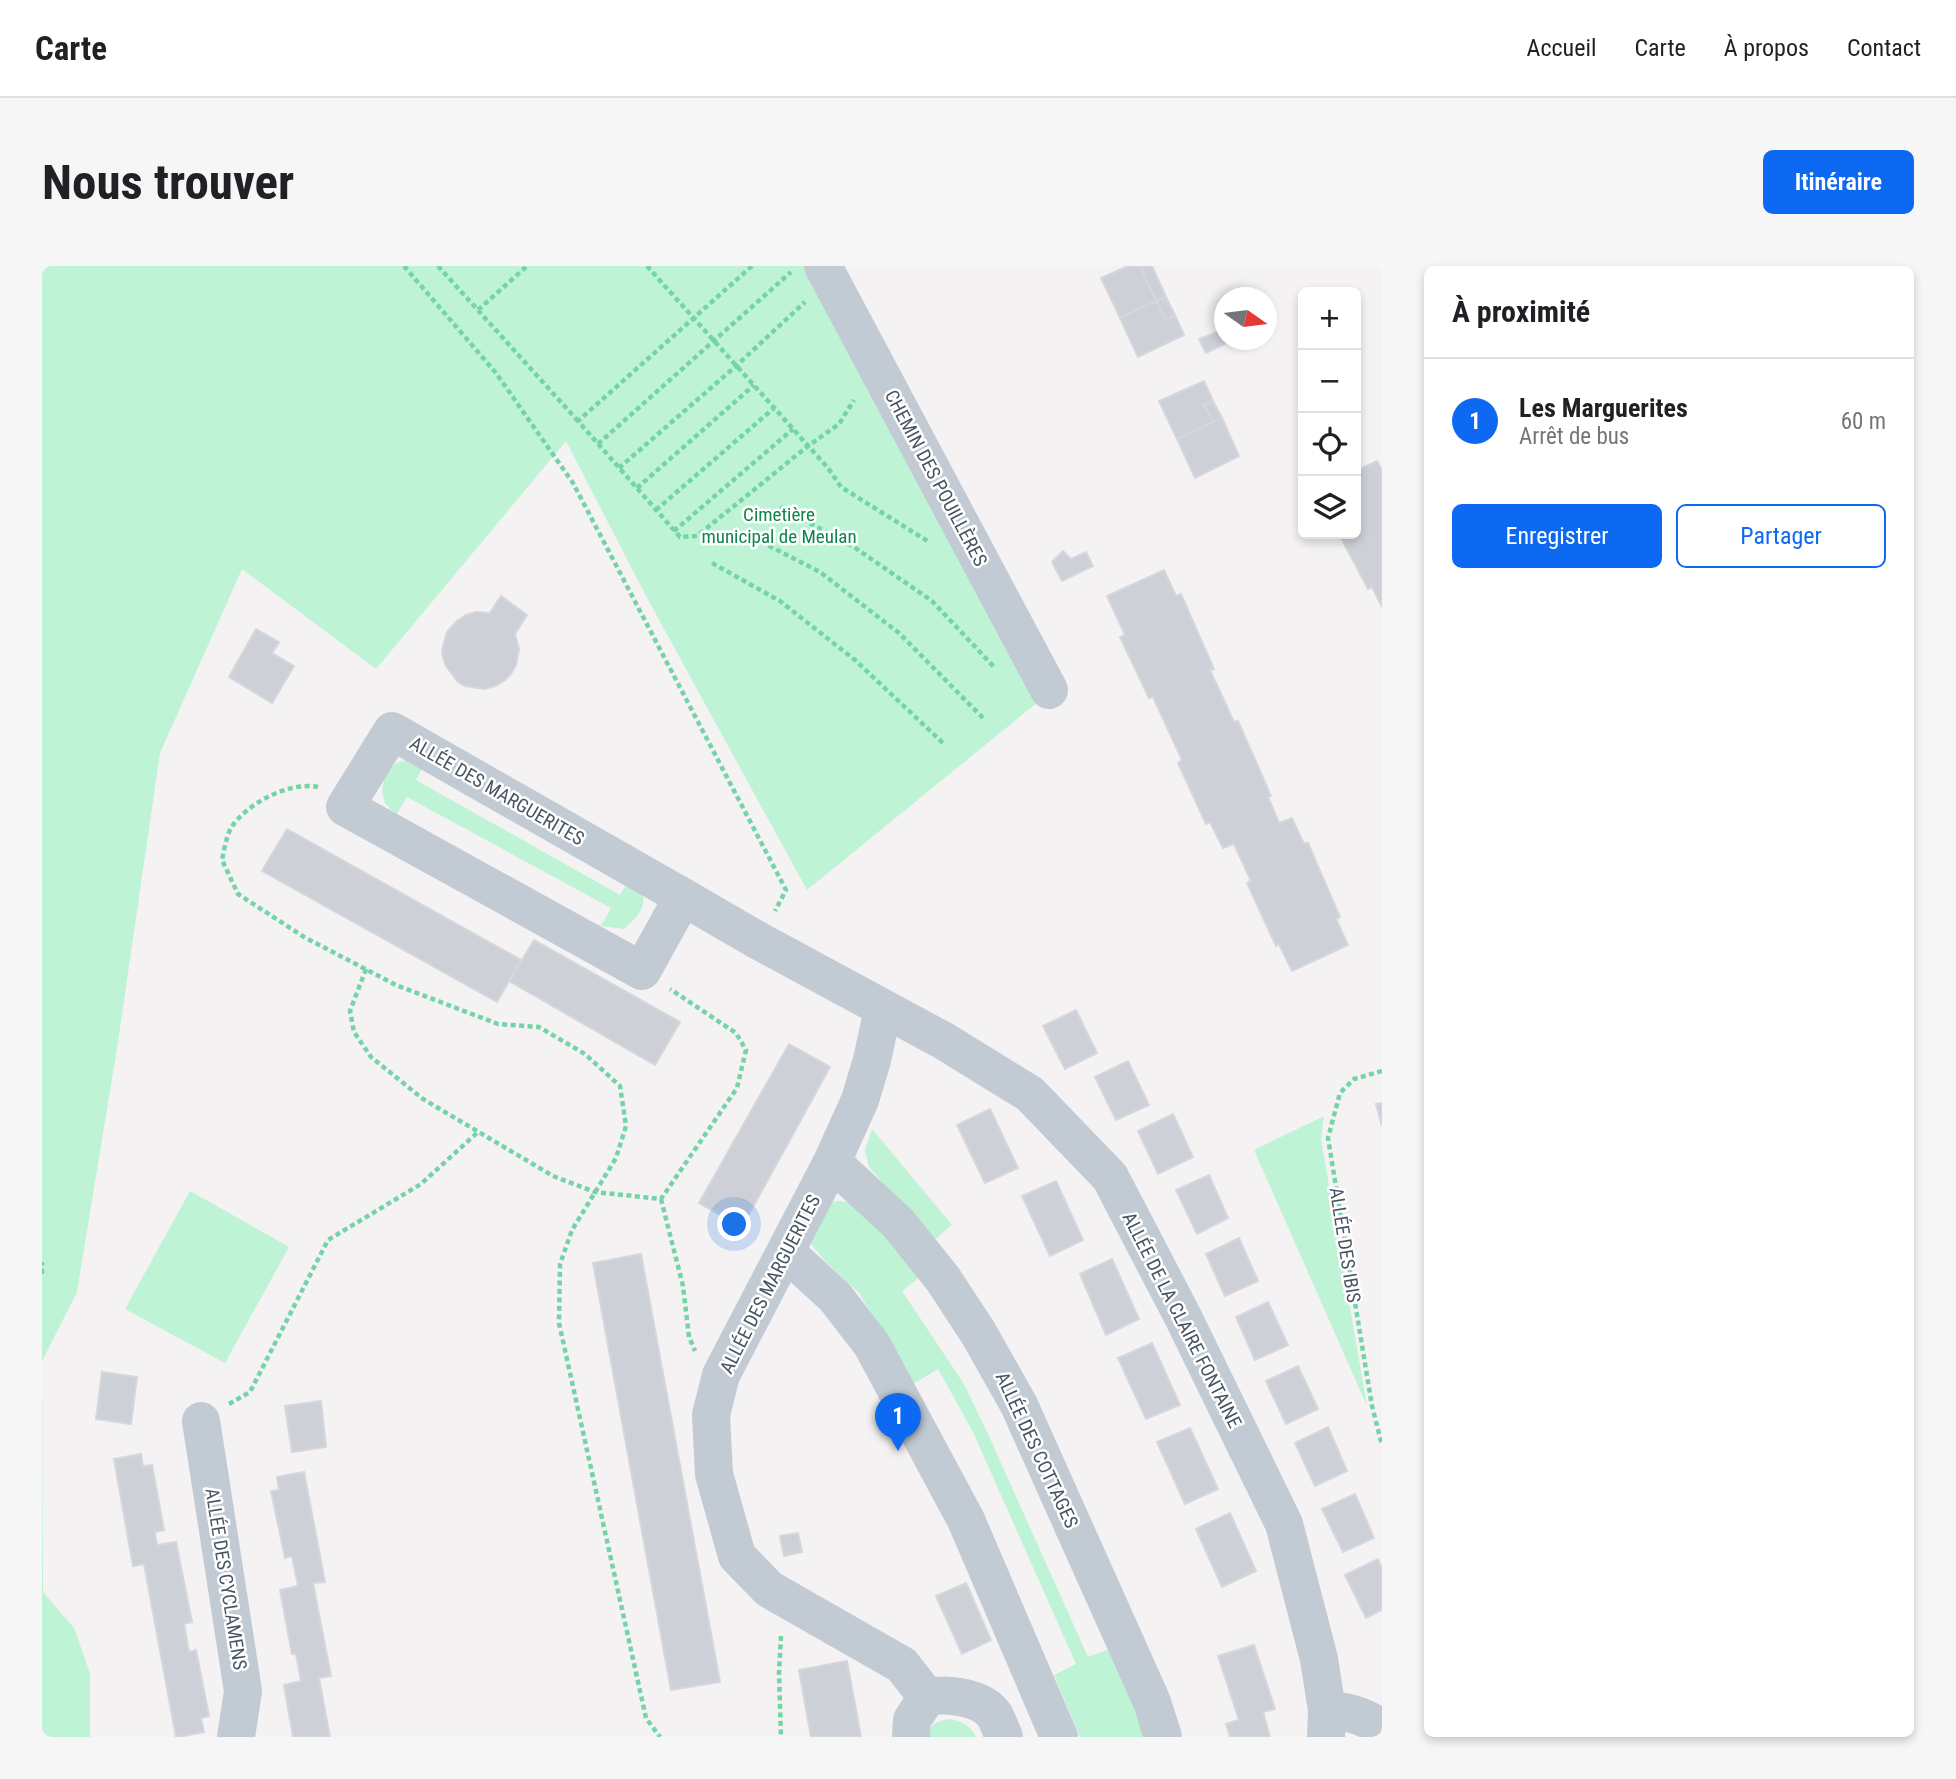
<!DOCTYPE html>
<html lang="fr">
<meta charset="utf-8">
<style>
body{margin:0;font-family:"Roboto Condensed",sans-serif;background:#f6f6f6;color:#202124}
.controls{position:absolute;right:21px;top:21px;display:grid;overflow:hidden;border-radius:10px;box-shadow:0 4px 10px #0003}
.controls button{width:63px;height:63px;display:grid;place-items:center;padding:0;border:0;border-bottom:2px solid #e0e0e0;background:#fff;color:#202124;font:35px sans-serif}
.compass{position:absolute;left:1172px;top:21px;width:63px;height:63px;border-radius:50%;background:#fff;box-shadow:0 4px 10px #0003;rotate:104deg}
.you{position:absolute;left:693px;top:959px;width:24px;height:24px;margin:-18px;border:5px solid #fff;border-radius:50%;background:#1a73e8;box-shadow:0 0 0 10px #1a73e833}
.badge{display:grid;place-items:center;width:46px;height:46px;border-radius:50%;background:#0e69f2;color:#fff;font-size:23px;font-weight:700}
.pin{position:absolute;translate:-50% -58px;filter:drop-shadow(0 2px 4px #0008)}
.pin::after{content:'';position:absolute;top:37px;width:24px;height:21px;background:inherit;clip-path:polygon(0 0,100% 0,50% 100%)}
.list{margin:0;padding:0;list-style:none}
h2{display:flex;justify-content:space-between;align-items:center;height:91px;margin:0;padding:0 28px;font-size:30px}
h2 small{font-size:23px;font-weight:400;color:#757577}
.list li{display:grid;grid-template-columns:46px 1fr auto;gap:21px;align-items:center;box-sizing:border-box;height:126px;padding:0 28px;border-top:2px solid #e0e0e0}
.list b{display:block;font-size:26px;white-space:nowrap}
.list p{margin:0;font-size:23px;white-space:nowrap;color:#757577}
.list em{font-size:23px;font-style:normal;color:#757577}
.actions{display:flex;gap:14px;padding:21px 28px}
.actions a{flex:1;padding:16px 0;border:2px solid #0e69f2;border-radius:10px;text-align:center;font-size:24px;color:#0e69f2}
.actions .main{background:#0e69f2;color:#fff}
.icon{flex:none;width:38px;height:38px;fill:none;stroke:currentColor;stroke-width:2;stroke-linecap:round;stroke-linejoin:round}
.map{position:relative;flex:none;width:1340px;height:1471px;overflow:hidden;border-radius:10px}
header{display:flex;align-items:center;gap:42px;box-sizing:border-box;height:98px;padding:0 35px;background:#fff;border-bottom:2px solid #e0e0e0}
header strong{font-size:33px}
nav{display:flex;gap:38px;margin-inline-start:auto;font-size:24px}
.intro{display:flex;align-items:center;justify-content:space-between;box-sizing:border-box;height:168px;padding:0 42px}
h1{margin:0;font-size:49px}
.button{padding:18px 32px;border-radius:10px;background:#0e69f2;color:#fff;font-size:24px;font-weight:700}
main{display:flex;gap:42px;padding:0 42px}
aside{flex:1;background:#fff;border-radius:10px;box-shadow:0 4px 10px #0003}
.map>svg:first-child{display:block}
.green{fill:#bff3d5}
.building{fill:#cdd0d6;stroke:#d5d7dd;stroke-width:2}
.lines{fill:none;stroke-linecap:round;stroke-linejoin:round}
.path{stroke:#74d4a8;stroke-width:4.5;stroke-dasharray:5 3.5;stroke-linecap:butt}
.minor{stroke:#c2cbd4;stroke-width:38}
.labels{text-anchor:middle;dominant-baseline:central;stroke-width:5;stroke-linejoin:round;paint-order:stroke}
.street-label{font-size:19px;fill:#485461;stroke:#fff}
.park-label{font-size:19px;fill:#11834f;stroke:#fff}
</style>
<header>
<strong>Carte</strong>
<nav><a>Accueil</a><a>Carte</a><a>À propos</a><a>Contact</a></nav>
</header>
<div class="intro"><h1>Nous trouver</h1><a class="button">Itinéraire</a></div>
<main>
<div class="map">
<svg width="1340" height="1471" viewBox="0 0 1340 1471">
<rect width="100%" height="100%" fill="#f4f2f2"/>
<!-- green -->
<path class="green" d="M0,0H767L1002,431L765,624L604,330L524,175L334,403L200,303L118,487L76,776L35,1026L0,1095L1,1326L32,1362L48,1407V1471H0Z
M372,492L383,497L374,514L578,629L588,612C591,616 598,622 600,627C606,641 592,654 582,663L559,660L569,642L365,531L354,549L343,537L340,525L343,509L354,497Z
M1282,850L1279,873L1325,1140L1212,884Z
M830,863L910,959L891,975L827,901L823,884Z
M148,925L247,981L183,1097L83,1043Z
M796,935L811,936L879,1010L860,1025L922,1118L946,1168L1046,1391L1070,1382L1103,1453L1101,1471H1038L1012,1409L1034,1398L931,1166L896,1103L871,1118L817,1027L783,995L769,978L767,963L784,937Z
M908,1453C921,1456 928,1459 934,1471H885C887,1457 896,1455 908,1453Z"/>
<!-- building -->
<path class="building" d="M1086,0H1098L1114,35L1078,52L1059,12Z
M1098,0H1110L1124,31L1114,35Z
M1124,31L1133,49L1123,54L1114,35Z
M1114,35L1123,54L1133,49L1142,69L1096,91L1078,52Z
M1181,64L1182,74H1186L1187,76L1164,87L1157,73Z
M1162,115L1171,135L1162,139L1171,156L1135,173L1117,135Z
M1171,135L1180,152L1171,156L1162,139Z
M1180,152L1197,190L1153,212L1135,173Z
M1335,195L1340,204V341L1330,321L1326,323L1297,268H1314V205Z
M1021,285L1029,293L1044,286L1051,300L1020,315L1010,296Z
M1122,304L1134,330L1139,328L1172,403L1168,404L1192,456L1196,455L1229,530L1226,531L1237,557L1250,552L1262,578L1266,577L1298,651L1294,653L1306,679L1250,705L1237,678L1234,680L1205,617L1209,615L1192,578L1181,582L1168,556L1164,558L1136,497L1140,494L1111,431L1107,432L1078,371L1083,369L1065,330Z
M459,330L485,349L473,368L477,383L474,399L469,408L462,415L453,420L442,423L423,420L416,416L404,400L400,388L401,380L405,366L415,355L424,349L434,346L448,347Z
M214,363L237,376L230,387L252,400L230,437L187,411Z
M245,563L479,694L455,736L220,605Z
M492,674L638,756L613,799L467,715Z
M1034,744L1055,787L1023,803L1001,760Z
M747,778L788,801L700,961L657,937Z
M1086,795L1107,839L1074,854L1053,811Z
M1340,837V860L1334,838Z
M948,843L976,902L943,917L915,859Z
M1131,848L1151,891L1116,908L1096,865Z
M1167,909L1186,952L1155,968L1134,924Z
M1014,915L1041,974L1008,990L980,930Z
M1197,972L1216,1015L1183,1030L1164,988Z
M599,988L678,1416L629,1424L551,997Z
M1070,993L1097,1053L1064,1069L1038,1008Z
M1226,1036L1246,1079L1213,1094L1194,1051Z
M1110,1077L1138,1139L1104,1153L1076,1092Z
M1256,1100L1276,1143L1244,1158L1224,1115Z
M60,1106L95,1111L89,1158L54,1153Z
M279,1135L284,1181L250,1186L243,1140Z
M1286,1161L1305,1205L1273,1220L1253,1177Z
M1148,1162L1176,1223L1143,1238L1115,1176Z
M99,1188L101,1200L110,1199L122,1264L113,1266L115,1279L134,1276L150,1356L142,1358L147,1386L154,1384L167,1450L159,1452L162,1466L136,1471H134L102,1298L91,1300L72,1193Z
M262,1206L283,1316L271,1317L289,1410L277,1412L288,1471H251L242,1419L259,1415L254,1388H250L238,1324L256,1320L250,1290L243,1292L229,1225L237,1224L235,1211Z
M1313,1228L1332,1272L1301,1286L1280,1243Z
M1188,1247L1214,1305L1180,1321L1154,1263Z
M756,1267L760,1286L742,1290L738,1270Z
M1336,1293L1340,1303V1344L1324,1352L1303,1309Z
M924,1317L949,1374L920,1388L894,1330Z
M1212,1379L1233,1443L1221,1446L1228,1471H1188L1184,1458L1197,1454L1176,1390Z
M805,1395L819,1471H769L757,1404Z"/>
<g class="lines">
<!-- path -->
<path class="path" d="M362,0L454,107L531,217L744,624L733,645
M396,0L536,155
M605,0L786,202L799,221L887,276
M710,0L536,155L638,271L655,270L766,180L797,158L812,134
M436,44L485,0
M556,178L749,6
M577,202L694,100L763,36
M595,222L712,119
M738,241L812,281L890,335L953,402
M614,244L732,142
M632,265L751,163
M704,268L778,306L857,367L941,452
M670,297L738,335L813,394L901,477
M276,521C247,515 204,538 189,562C184,571 182,585 180,594L196,628L262,671L354,719L456,758L497,761L543,788L578,820L584,860L574,892L530,964L518,998L517,1057L604,1452L618,1471
M324,703L308,745L312,766L329,791L381,833L511,910L553,926L619,933L695,822L704,784L694,767L628,723
M1340,805L1312,813L1298,827L1286,872L1330,1140L1340,1179
M619,933L641,1020L647,1071L653,1085
M0,1008V996
M187,1138L208,1126L286,974L379,918L436,866
M739,1370L737,1407L739,1471"/>
<!-- minor -->
<path class="minor" d="M781,0L1007,424
M641,631L350,465L303,541L600,705L641,631L717,675L902,775L988,828L1068,911L1141,1051L1242,1258L1277,1393L1285,1444L1284,1471
M841,743L830,794L818,834L790,896L679,1109L669,1149L672,1208L695,1290L727,1323L860,1399L885,1431
M790,896L856,957L901,1013L937,1068L977,1139L1110,1436L1121,1471
M744,986L793,1031L830,1079L924,1254L1017,1471
M159,1155L201,1425L194,1471
M1285,1444C1305,1445 1324,1450 1340,1463
M869,1471L870,1454L885,1431C905,1427 941,1431 953,1450C956,1456 959,1464 962,1471"/>
</g>
<g class="labels">
<!-- street labels -->
<g class="street-label">
<text transform="translate(894 212) rotate(62)">CHEMIN DES POUILLÈRES</text>
<text transform="translate(455 525) rotate(30)">ALLÉE DES MARGUERITES</text>
<text transform="translate(1303 979) rotate(81)">ALLÉE DES IBIS</text>
<text transform="translate(728 1018) rotate(-63)">ALLÉE DES MARGUERITES</text>
<text transform="translate(1140 1054) rotate(63)">ALLÉE DE LA CLAIRE FONTAINE</text>
<text transform="translate(995 1184) rotate(65)">ALLÉE DES COTTAGES</text>
<text transform="translate(184 1313) rotate(81)">ALLÉE DES CYCLAMENS</text>
</g>
<!-- park labels -->
<g class="park-label">
<text x="737" y="248">Cimetière<tspan x="737" dy="22">municipal de Meulan</tspan></text>
</g>
</g>
</svg>
<div class="controls">
<button>+</button>
<button>−</button>
<button><svg class="icon" aria-label="locate" viewBox="0 0 24 24"><circle cx="12" cy="12" r="6"/><path d="M12 2v4M12 18v4M2 12h4M18 12h4"/></svg></button>
<button><svg class="icon" aria-label="layers" viewBox="0 0 24 24"><path d="M12 4l9 5-9 5-9-5zM3 14l9 5 9-5"/></svg></button>
</div>
<svg class="compass" viewBox="-18 -18 36 36"><path d="M0-13l5 13h-10z" fill="#e53935"/><path d="M0 13l5-13h-10z" fill="#757577"/></svg>
<div class="you"></div>
<div class="pin badge" style="left:856px;top:1185px">1</div>
</div>
<aside>
<h2>À proximité<small></small></h2>
<ul class="list">
<li><span class="badge">1</span><div><b>Les Marguerites</b><p>Arrêt de bus</p></div><em>60 m</em></li>
</ul>
<div class="actions"><a class="main">Enregistrer</a><a>Partager</a></div>
</aside>
</main>
